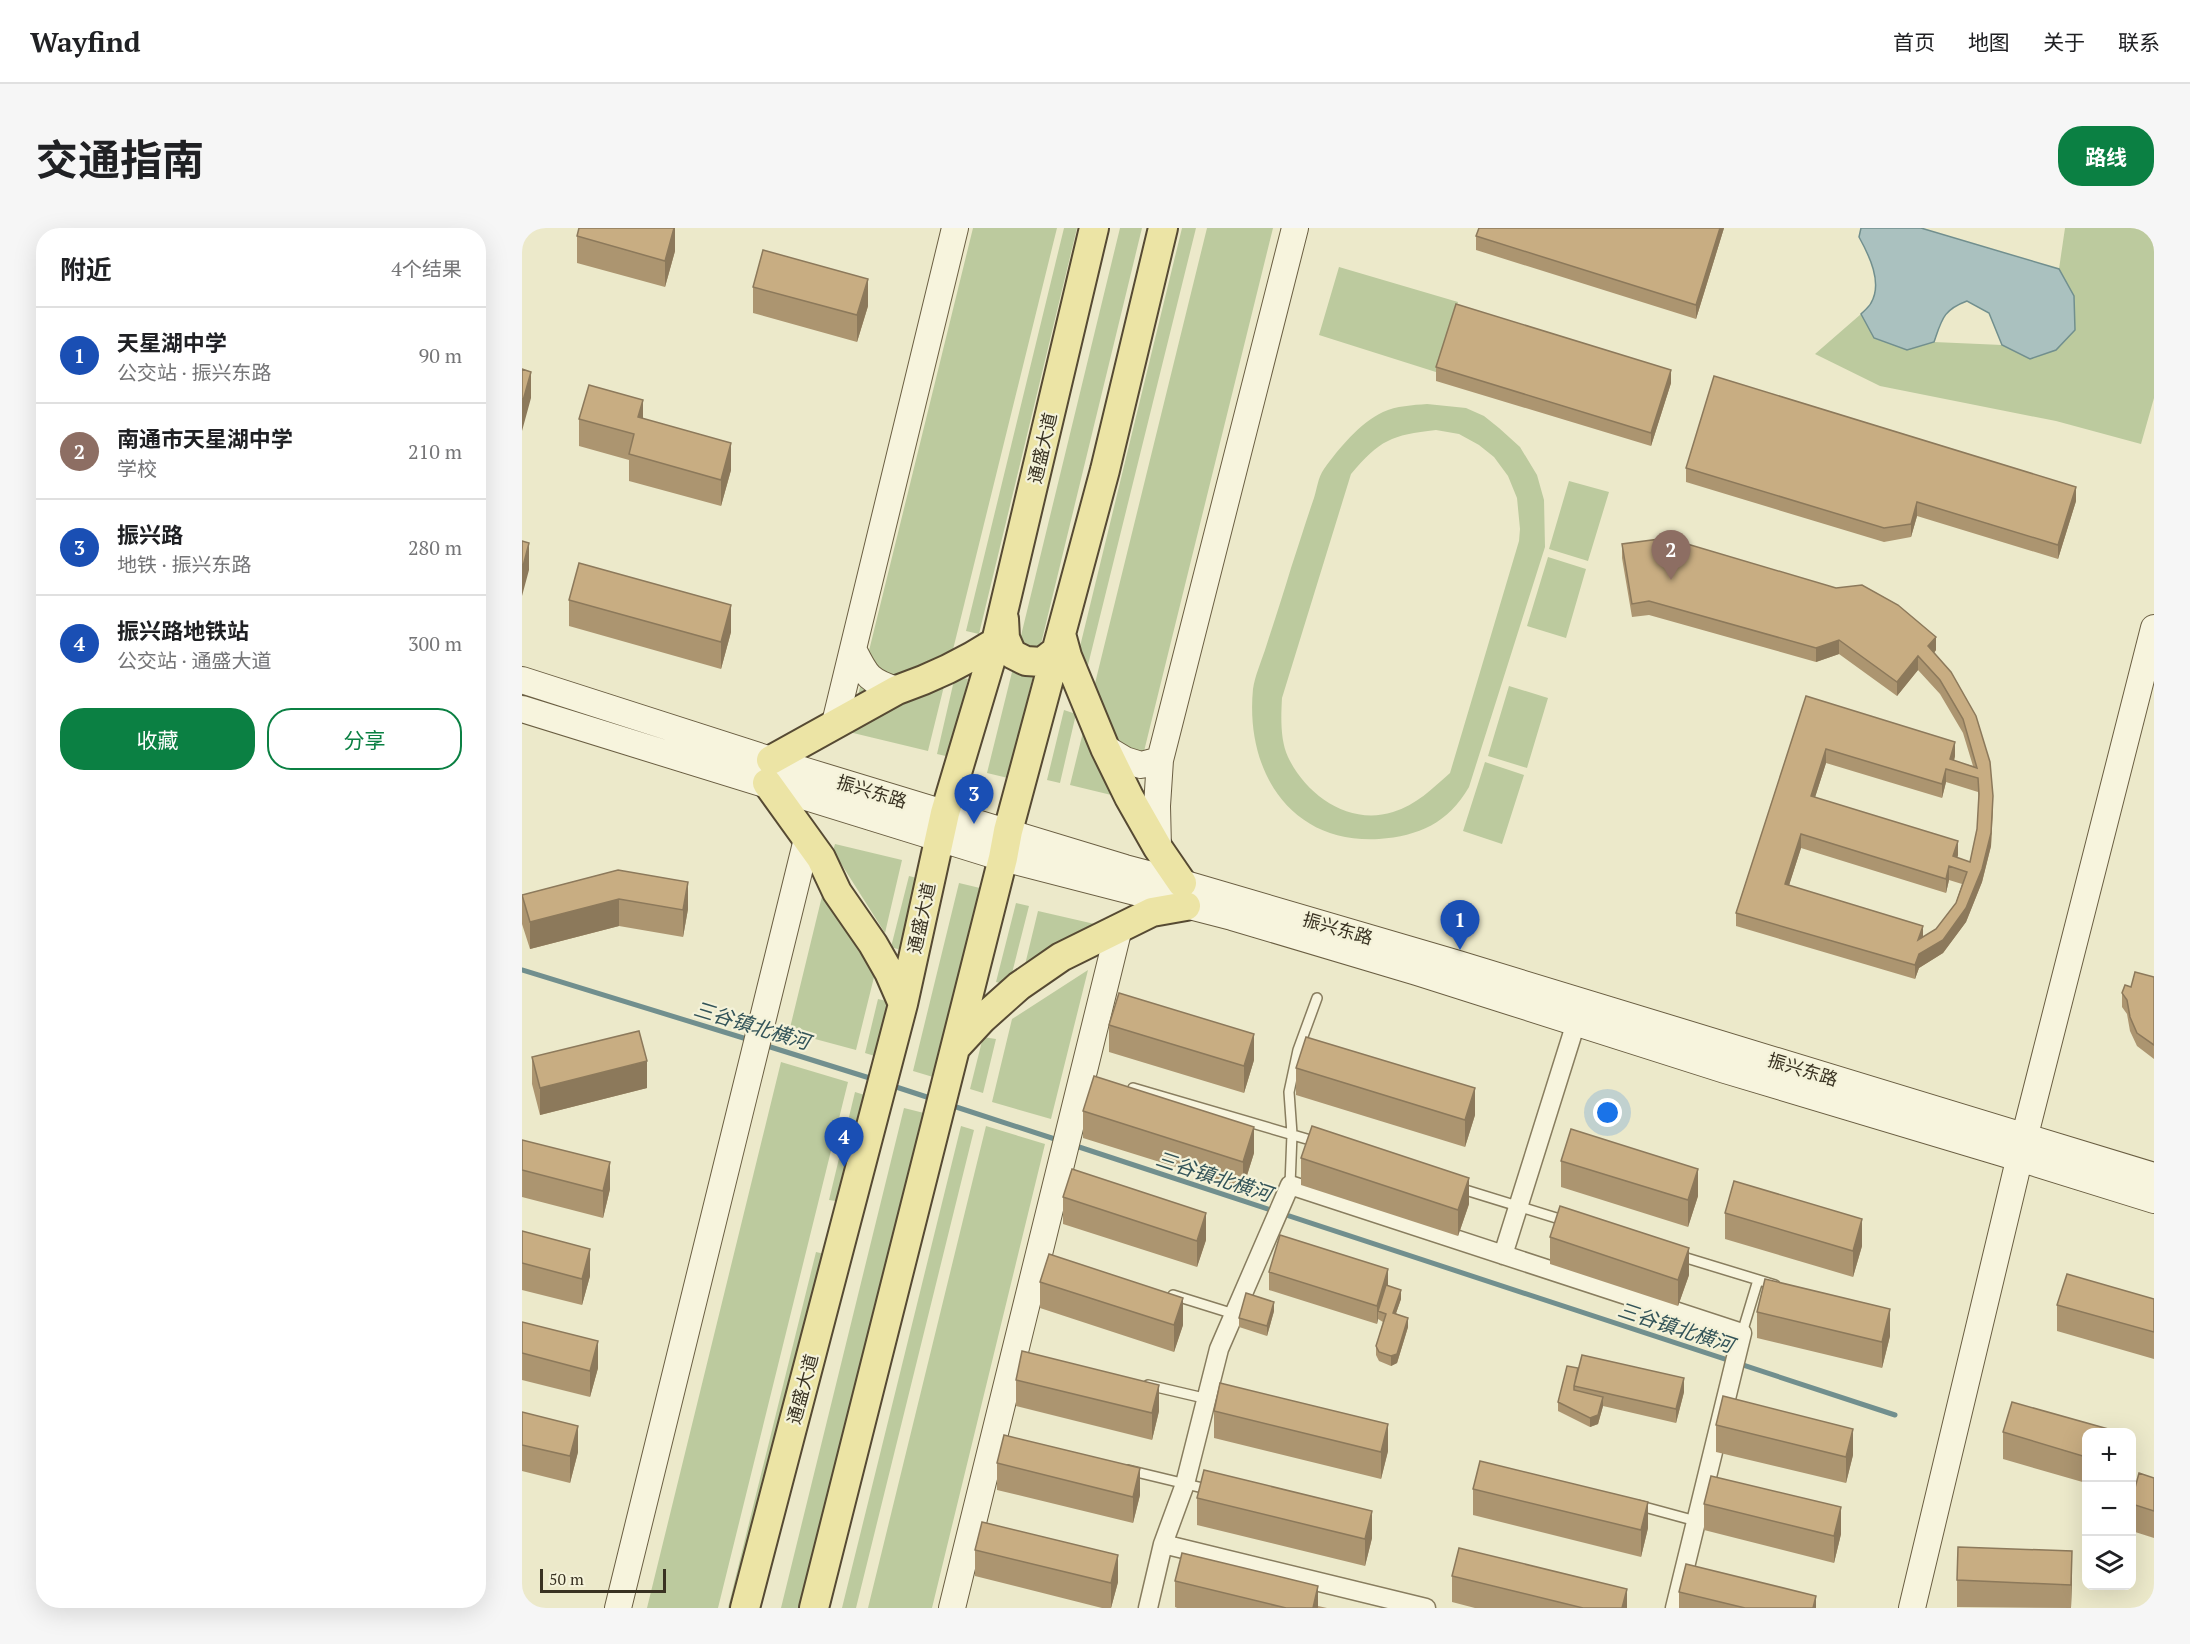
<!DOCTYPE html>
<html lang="zh">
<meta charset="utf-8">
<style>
body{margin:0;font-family:"PT Serif","Noto Sans SC",serif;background:#f6f6f6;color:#202124}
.controls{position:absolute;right:18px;bottom:18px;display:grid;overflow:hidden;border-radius:12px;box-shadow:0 6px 24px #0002}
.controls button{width:54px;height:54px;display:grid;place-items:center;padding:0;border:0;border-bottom:2px solid #e0e0e0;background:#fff;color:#202124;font:30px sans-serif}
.scale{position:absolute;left:18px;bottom:15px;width:126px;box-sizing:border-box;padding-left:6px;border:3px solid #393222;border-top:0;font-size:16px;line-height:21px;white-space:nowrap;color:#393222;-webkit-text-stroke:4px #f4f2d9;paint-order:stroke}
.you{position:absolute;left:1086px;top:885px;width:21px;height:21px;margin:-15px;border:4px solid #fff;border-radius:50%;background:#1a73e8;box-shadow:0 0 0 9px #1a73e833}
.badge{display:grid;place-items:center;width:39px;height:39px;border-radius:50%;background:#0b8043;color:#fff;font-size:20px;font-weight:700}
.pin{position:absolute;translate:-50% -50px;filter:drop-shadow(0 2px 3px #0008)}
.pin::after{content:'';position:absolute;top:32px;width:21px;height:18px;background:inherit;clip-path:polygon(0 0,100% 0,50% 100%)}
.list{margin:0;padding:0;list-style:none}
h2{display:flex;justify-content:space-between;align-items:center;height:78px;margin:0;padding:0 24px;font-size:26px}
h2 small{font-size:20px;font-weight:400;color:#757577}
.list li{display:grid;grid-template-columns:39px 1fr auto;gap:18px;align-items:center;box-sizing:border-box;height:96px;padding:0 24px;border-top:2px solid #e0e0e0}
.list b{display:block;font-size:22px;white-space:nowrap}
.list p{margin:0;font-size:20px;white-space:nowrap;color:#757577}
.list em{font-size:20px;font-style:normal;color:#757577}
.actions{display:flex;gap:12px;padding:18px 24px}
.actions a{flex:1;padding:14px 0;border:2px solid #0b8043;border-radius:24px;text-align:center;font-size:21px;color:#0b8043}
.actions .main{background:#0b8043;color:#fff}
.icon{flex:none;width:33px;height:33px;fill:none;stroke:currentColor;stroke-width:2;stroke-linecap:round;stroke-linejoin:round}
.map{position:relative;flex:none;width:1632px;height:1380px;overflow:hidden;border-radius:24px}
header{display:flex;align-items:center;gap:36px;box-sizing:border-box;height:84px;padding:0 30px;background:#fff;border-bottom:2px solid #e0e0e0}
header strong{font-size:28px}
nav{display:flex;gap:33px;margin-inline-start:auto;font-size:21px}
.intro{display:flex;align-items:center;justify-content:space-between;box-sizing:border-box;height:144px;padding:0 36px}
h1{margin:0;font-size:42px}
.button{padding:15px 27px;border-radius:24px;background:#0b8043;color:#fff;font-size:21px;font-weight:700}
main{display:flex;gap:36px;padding:0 36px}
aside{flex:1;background:#fff;border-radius:24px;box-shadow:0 6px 24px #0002}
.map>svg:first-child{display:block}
.green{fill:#bcca9e;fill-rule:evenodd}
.water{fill:#aac1bf;stroke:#718f8e;stroke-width:1.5}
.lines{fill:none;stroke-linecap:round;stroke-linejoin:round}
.stream{stroke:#718f8e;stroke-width:5}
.lane-casing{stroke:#887d5f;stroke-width:12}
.street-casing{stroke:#887d5f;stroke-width:21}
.secondary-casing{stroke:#6a5e42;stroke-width:28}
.primary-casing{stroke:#564a33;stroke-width:32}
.lane{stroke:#f7f4dd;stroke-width:9}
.street{stroke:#f7f4dd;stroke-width:18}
.secondary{stroke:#f7f4dd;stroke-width:26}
.primary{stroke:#ece4a5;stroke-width:28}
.wall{fill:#ac9570;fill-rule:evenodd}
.shaded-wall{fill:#8c795b}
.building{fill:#c8ad82;stroke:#8c795b;stroke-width:1.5;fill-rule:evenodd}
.labels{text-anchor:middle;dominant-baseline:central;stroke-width:4.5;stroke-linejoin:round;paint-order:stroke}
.street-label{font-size:18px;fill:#393222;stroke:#f4f2d9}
.water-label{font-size:20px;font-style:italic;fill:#325358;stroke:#f4f2d9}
</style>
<header>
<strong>Wayfind</strong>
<nav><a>首页</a><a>地图</a><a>关于</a><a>联系</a></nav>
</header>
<div class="intro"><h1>交通指南</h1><a class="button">路线</a></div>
<main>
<aside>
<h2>附近<small>4个结果</small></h2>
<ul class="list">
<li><span class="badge" style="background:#1a4fb4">1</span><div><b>天星湖中学</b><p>公交站 · 振兴东路</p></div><em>90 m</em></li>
<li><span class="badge" style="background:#8d6e63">2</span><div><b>南通市天星湖中学</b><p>学校</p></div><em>210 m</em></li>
<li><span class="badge" style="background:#1a4fb4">3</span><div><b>振兴路</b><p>地铁 · 振兴东路</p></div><em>280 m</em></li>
<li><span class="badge" style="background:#1a4fb4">4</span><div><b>振兴路地铁站</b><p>公交站 · 通盛大道</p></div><em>300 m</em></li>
</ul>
<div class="actions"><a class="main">收藏</a><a>分享</a></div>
</aside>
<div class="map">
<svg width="1632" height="1380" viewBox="0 0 1632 1380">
<rect width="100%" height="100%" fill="#ece9ca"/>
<!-- green -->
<path class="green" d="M451,0H535L406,523L327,504Z
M542,0H555L457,406L444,403Z
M598,0H620L517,424L496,420Z
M660,0H674L566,437L554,435Z
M685,0H751L610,572L548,557Z
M1543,0H1632V170L1619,216L1534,193L1358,158L1293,126L1339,86L1353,110L1385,122L1412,114L1480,117L1508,131L1534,122L1553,102L1552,68L1537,41Z
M817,39L936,74L917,145L797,107Z
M905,176L944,180L962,188L977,200L998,219L1015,247L1022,272L1023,319L947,559C926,595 897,608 857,611C768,616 723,543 731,461C733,448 739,434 743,422C752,394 761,367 769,340C777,316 784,293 792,270C795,261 796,249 802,241C817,220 838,195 861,184C874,178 891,177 905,176ZM914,202L937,206L957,217L972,229L986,248L995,270L998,301L997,313L928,545C910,561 894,577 871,584C827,598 784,567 766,529C758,512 759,488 760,470L829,246C858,212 869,207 914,202Z
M1047,253L1087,264L1066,333L1027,321Z
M1026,329L1064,341L1044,410L1005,398Z
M491,440L512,444L486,550L465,545Z
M433,448L446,451L428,529L415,526Z
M987,458L1026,470L1005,540L966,528Z
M542,482L554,486L538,555L525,552Z
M963,534L1002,547L980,616L941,603Z
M313,616L380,632L363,705L311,623Z
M387,648L399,651L382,723L369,719Z
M437,655L458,660L411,849L391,843Z
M302,660L354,741L334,822L267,804Z
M494,675L507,678L487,757L474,754Z
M516,683L577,697L501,745Z
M566,742L529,891L470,874L490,791Z
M356,771L369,774L356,829L343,825Z
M461,809L474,811L461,865L448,861Z
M259,834L326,854L196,1380H125Z
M333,864L346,868L320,974L307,972Z
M382,880L402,885L281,1380H259Z
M439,898L452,902L334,1380H320Z
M464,898L523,916L410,1380H346Z
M294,1024L307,1027L220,1380H206Z"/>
<!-- water -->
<path class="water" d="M1339,0H1399L1537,41L1552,68L1553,102L1534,122L1508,131L1480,117L1467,85L1445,73C1421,82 1420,91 1412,114L1385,122L1352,110L1339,86C1342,83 1347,79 1349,75C1361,55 1347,27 1337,9Z"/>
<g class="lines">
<!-- stream -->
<path class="stream" d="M0,742L228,812
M242,817L354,852
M368,857L411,871
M428,877L539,913
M551,917L1373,1187"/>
<!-- lane casing -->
<g class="lane-casing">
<path id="lane" d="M611,860L795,914
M768,957L770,906L767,864L776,822L795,770
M937,960L1044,993
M1158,1028L1253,1057
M651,1067L712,1086
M1220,1105L1236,1052
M626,1157L686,1171
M606,1242L689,1262
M1115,1277L1174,1293"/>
</g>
<!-- street casing -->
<g class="street-casing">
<path id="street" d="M981,1027L1057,785
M641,1316L904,1380
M626,1380L641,1316L663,1256L697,1121L768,957L1220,1105L1153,1380"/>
</g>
<!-- secondary casing -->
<g class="secondary-casing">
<path id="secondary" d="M331,421C344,447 346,453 375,462
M0,452L277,541L603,640L660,655L933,735L1632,948
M0,481L481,630L710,689L895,744L1203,842L1497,930L1632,972
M313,495L433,0
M583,520L603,532L619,537L638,532
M636,620L635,578L638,532L773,0
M96,1380L285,611
M430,1380L597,700
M1390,1380L1503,907L1632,400"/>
</g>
<!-- primary casing -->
<g class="primary-casing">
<path id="primary" d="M482,391L483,410L490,426L504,433L520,434L534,423
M539,406L545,428L583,520L607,569L636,620L660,655
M249,532L375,462C410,450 443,434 474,414
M245,555L299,630L315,664L351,716L367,744L381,776
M434,819L460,791L497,758L539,729L630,684L664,678
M223,1380L381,776L423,585L474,414L572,0
M292,1380L481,630L486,603L583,242L641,0"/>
</g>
<!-- lane -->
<use href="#lane" class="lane"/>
<!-- street -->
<use href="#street" class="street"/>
<!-- secondary -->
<use href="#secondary" class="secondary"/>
<!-- primary -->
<use href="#primary" class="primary"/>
</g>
<!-- wall -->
<path class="wall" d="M153,0V23L143,59L55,35V8Z
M957,0H1202L1174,91L954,22V8Z
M231,59L346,78L335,114L231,85Z
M914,139L1149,155L1129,218L914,153Z
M57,191H121L209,242L199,278L107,253V232L57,218Z
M1164,240L1554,273L1536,331L1395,288L1389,309L1362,314L1164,254Z
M1100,316L1414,422L1412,425L1429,444L1471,582L1469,618L1460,654L1444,694L1421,725L1397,740L1393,751L1214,698V685L1284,468L1433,528L1432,533L1451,538L1441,505L1418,466L1396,442L1375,468L1317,426L1294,434L1127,387L1110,389L1100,330ZM1304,535L1420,570L1424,554L1456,564L1457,573L1455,601L1448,634L1435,630L1436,627L1293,569ZM1279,620L1424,665L1427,652L1440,656L1434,675L1414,701L1401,709L1267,657Z
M47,372L209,404L199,441L47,398Z
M96,642L166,681L161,709L97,698L8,721L0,696V667Z
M1632,749V831L1615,818L1608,803L1605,786L1600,779V765L1609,759Z
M587,797L732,832L722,865L587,824Z
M10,829L125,860L18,887L10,856Z
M774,840L953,887L943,919L774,867Z
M561,883L732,925L721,960L561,910Z
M0,912L88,961L81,990L0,969Z
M779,930L947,976L936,1008L779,957Z
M1039,933L1176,968L1166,999L1039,959Z
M541,969L684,1012L675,1039L541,996Z
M1203,985L1340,1018L1331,1049L1203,1011Z
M0,1003L68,1048L60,1077L0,1062Z
M1028,1009L1167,1047L1156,1078L1028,1036Z
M747,1044L866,1058L879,1071L874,1085L886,1099L875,1135L869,1138L857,1133L854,1127V1118L861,1094L856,1091L855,1096L747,1062Z
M518,1054L661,1097L652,1124L518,1080Z
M1632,1071V1131L1535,1103V1077Z
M752,1083L745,1108L717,1099V1090Z
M1235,1084L1368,1108L1360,1140L1235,1110Z
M0,1094L76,1140L68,1169L0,1152Z
M1045,1138L1162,1164L1154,1195L1081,1178L1076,1196L1068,1199L1036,1183V1174Z
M494,1152L637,1183L630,1212L494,1178Z
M692,1183L866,1223L859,1251L692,1210Z
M0,1184L56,1224L48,1255L0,1243Z
M1194,1197L1331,1227L1324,1255L1194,1224Z
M1481,1204H1564V1255L1481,1231Z
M475,1235L618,1267L611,1295L475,1262Z
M1632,1250V1310L1610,1303V1271Z
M951,1261L1126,1300L1119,1329L951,1287Z
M675,1270L850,1310L843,1338L675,1297Z
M1182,1276L1319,1306L1312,1335L1182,1302Z
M453,1322L596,1354L589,1380H580L453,1348Z
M930,1348L1105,1380H953L930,1374Z
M1550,1350L1549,1380L1435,1379V1352Z
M653,1353L796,1378L805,1380H655L653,1379Z
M1157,1364L1294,1380H1157Z"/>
<!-- shaded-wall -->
<path class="shaded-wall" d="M152,0H153V23L143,59V33Z
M1198,0H1202L1174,91V77Z
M346,51V78L335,114V87Z
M1149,142V155L1129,218V205Z
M9,144V170L0,203V176Z
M121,172V199L116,189Z
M209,215V242L199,278V252Z
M1554,259V273L1536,331V317Z
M1395,274V288L1389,309V296Z
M7,315V342L0,368V342Z
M209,377V404L199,441V414Z
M1414,409V422L1406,432V418Z
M1317,412V426L1294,434V420Z
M1396,428V442L1375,468V454Z
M1433,514V528L1429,542L1428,531Z
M1304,521V535L1289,582V568Z
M1424,541V554L1420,570V556Z
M1471,568L1469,618L1460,654L1444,694L1421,725L1397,740L1393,751V737L1397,726L1421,712Z
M1279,606V620L1263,670V656Z
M1436,613V627L1432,640L1431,628Z
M1427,638V652L1424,665V651Z
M166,654V681L161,709V682Z
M97,671V698L8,721V694Z
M1401,698V711L1396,712Z
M732,806V832L722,865V838Z
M125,833V860L18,887V860Z
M953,860V887L943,919V892Z
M732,899V925L721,960V934Z
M88,934V961L81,990V963Z
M1176,941V968L1166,999V972Z
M947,950V976L936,1008V982Z
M684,985V1012L675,1039V1013Z
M1340,991V1018L1331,1049V1023Z
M1167,1020V1047L1156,1078V1052Z
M68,1021V1048L60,1077V1051Z
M866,1041V1059L856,1083V1091L855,1096V1078Z
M879,1062V1071L871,1094V1085Z
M661,1070V1097L652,1124V1097Z
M752,1074V1083L745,1108V1098Z
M1368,1081V1108L1360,1140V1114Z
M886,1090V1099L875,1135L869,1138V1128Z
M76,1113V1140L68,1169V1143Z
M1162,1150V1164L1154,1195V1181Z
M637,1157V1183L630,1212V1185Z
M1081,1169V1178L1076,1196L1068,1199V1190Z
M866,1196V1223L859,1251V1224Z
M56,1198V1224L48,1255V1228Z
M1331,1201V1227L1324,1255V1229Z
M618,1240V1267L611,1295V1269Z
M1126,1274V1300L1119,1329V1302Z
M1319,1279V1306L1312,1335V1308Z
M850,1283V1310L843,1338V1311Z
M1550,1323V1350L1549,1380V1357Z
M596,1327V1354L589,1380V1355Z
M796,1358V1380H791Z
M1105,1361V1380H1100Z
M1294,1368V1380H1291Z"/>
<!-- building -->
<path class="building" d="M57,0H152L143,33L55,8Z
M957,0H1198L1174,77L954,8Z
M241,22L346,51L335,87L231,59Z
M934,76L1149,142L1129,205L914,139Z
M0,141L9,144L0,176Z
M1192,148L1554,259L1536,317L1395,274L1389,296L1362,300L1164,240Z
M67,157L121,172L116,189L209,215L199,252L107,226L112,206L57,191Z
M1145,310L1314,360L1340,357L1376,377L1414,409L1406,418L1429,444L1454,488L1468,534L1471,568L1469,605L1460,641L1444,680L1421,712L1397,726L1393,737L1214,685L1284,468L1433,514L1428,531L1455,540L1441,491L1418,452L1396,428L1375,454L1317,412L1294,420L1127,373L1110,376L1100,316ZM1304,521L1420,556L1424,541L1456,550L1457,566L1455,601L1448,634L1431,628L1436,613L1289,568ZM1279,606L1424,651L1427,638L1445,644L1434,675L1414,701L1396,712L1401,698L1263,656Z
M0,313L7,315L0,342Z
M57,335L209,377L199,414L47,372Z
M96,642L166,654L161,682L97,671L8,694L0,667Z
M1613,744L1632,749V817L1615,805L1608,789L1605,772L1600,765L1603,757L1609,759Z
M597,765L732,806L722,838L587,797Z
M117,803L125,833L18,860L10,829Z
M784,809L953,860L943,892L774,840Z
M572,848L732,899L721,934L561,883Z
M790,898L947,950L936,982L779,930Z
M1049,901L1176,941L1166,972L1039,933Z
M0,912L88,934L81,963L0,942Z
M550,941L684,985L675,1013L541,969Z
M1212,953L1340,991L1331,1023L1203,985Z
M1038,978L1167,1020L1156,1052L1028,1009Z
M0,1003L68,1021L60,1051L0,1035Z
M758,1007L866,1041L855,1078L747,1044Z
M527,1026L661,1070L652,1097L518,1054Z
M1545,1046L1632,1071V1104L1535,1077Z
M1243,1051L1368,1081L1360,1114L1235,1084Z
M864,1057L879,1062L871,1085L886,1090L875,1126L869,1128L857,1124L854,1118L864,1086L856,1083Z
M724,1065L752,1074L745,1098L717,1090Z
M0,1094L76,1113L68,1143L0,1125Z
M500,1123L637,1157L630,1185L494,1152Z
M1060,1127L1162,1150L1154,1181L1052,1158Z
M1045,1138L1056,1140L1052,1158V1162L1081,1169L1076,1187L1068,1190L1036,1174Z
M698,1155L866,1196L859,1224L692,1183Z
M1201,1168L1331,1201L1324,1229L1194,1197Z
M1490,1174L1597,1204H1564V1229L1481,1204Z
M0,1184L56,1198L48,1228L0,1217Z
M482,1207L618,1240L611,1269L475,1235Z
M958,1233L1126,1274L1119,1302L951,1261Z
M682,1242L850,1283L843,1311L675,1270Z
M1617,1245L1632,1250V1283L1610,1276V1271Z
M1189,1248L1319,1279L1312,1308L1182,1276Z
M460,1294L596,1327L589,1355L453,1322Z
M1436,1319L1550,1323L1549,1357L1435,1352Z
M937,1320L1105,1361L1100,1380H1061L930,1348Z
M660,1325L796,1358L791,1380H764L653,1353Z
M1164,1336L1294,1368L1291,1380H1223L1157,1364Z"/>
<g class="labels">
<!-- street labels -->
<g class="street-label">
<text transform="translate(520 220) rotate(-77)">通盛大道</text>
<text transform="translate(350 563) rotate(17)">振兴东路</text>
<text transform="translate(399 690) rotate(-78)">通盛大道</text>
<text transform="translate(816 700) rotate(16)">振兴东路</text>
<text transform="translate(1281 841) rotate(17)">振兴东路</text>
<text transform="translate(280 1161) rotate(-75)">通盛大道</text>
</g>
<!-- water labels -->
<g class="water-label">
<text transform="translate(230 797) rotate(17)">三谷镇北横河</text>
<text transform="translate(692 948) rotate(18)">三谷镇北横河</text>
<text transform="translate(1154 1099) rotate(18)">三谷镇北横河</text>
</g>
</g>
</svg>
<div class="controls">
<button>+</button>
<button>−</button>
<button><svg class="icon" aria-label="layers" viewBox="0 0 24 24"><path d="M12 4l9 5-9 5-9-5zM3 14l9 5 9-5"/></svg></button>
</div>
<div class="scale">50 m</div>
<div class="you"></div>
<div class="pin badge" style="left:938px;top:722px;background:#1a4fb4">1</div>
<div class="pin badge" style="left:1149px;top:352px;background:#8d6e63">2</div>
<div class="pin badge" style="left:452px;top:596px;background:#1a4fb4">3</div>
<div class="pin badge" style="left:322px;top:939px;background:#1a4fb4">4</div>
</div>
</main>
